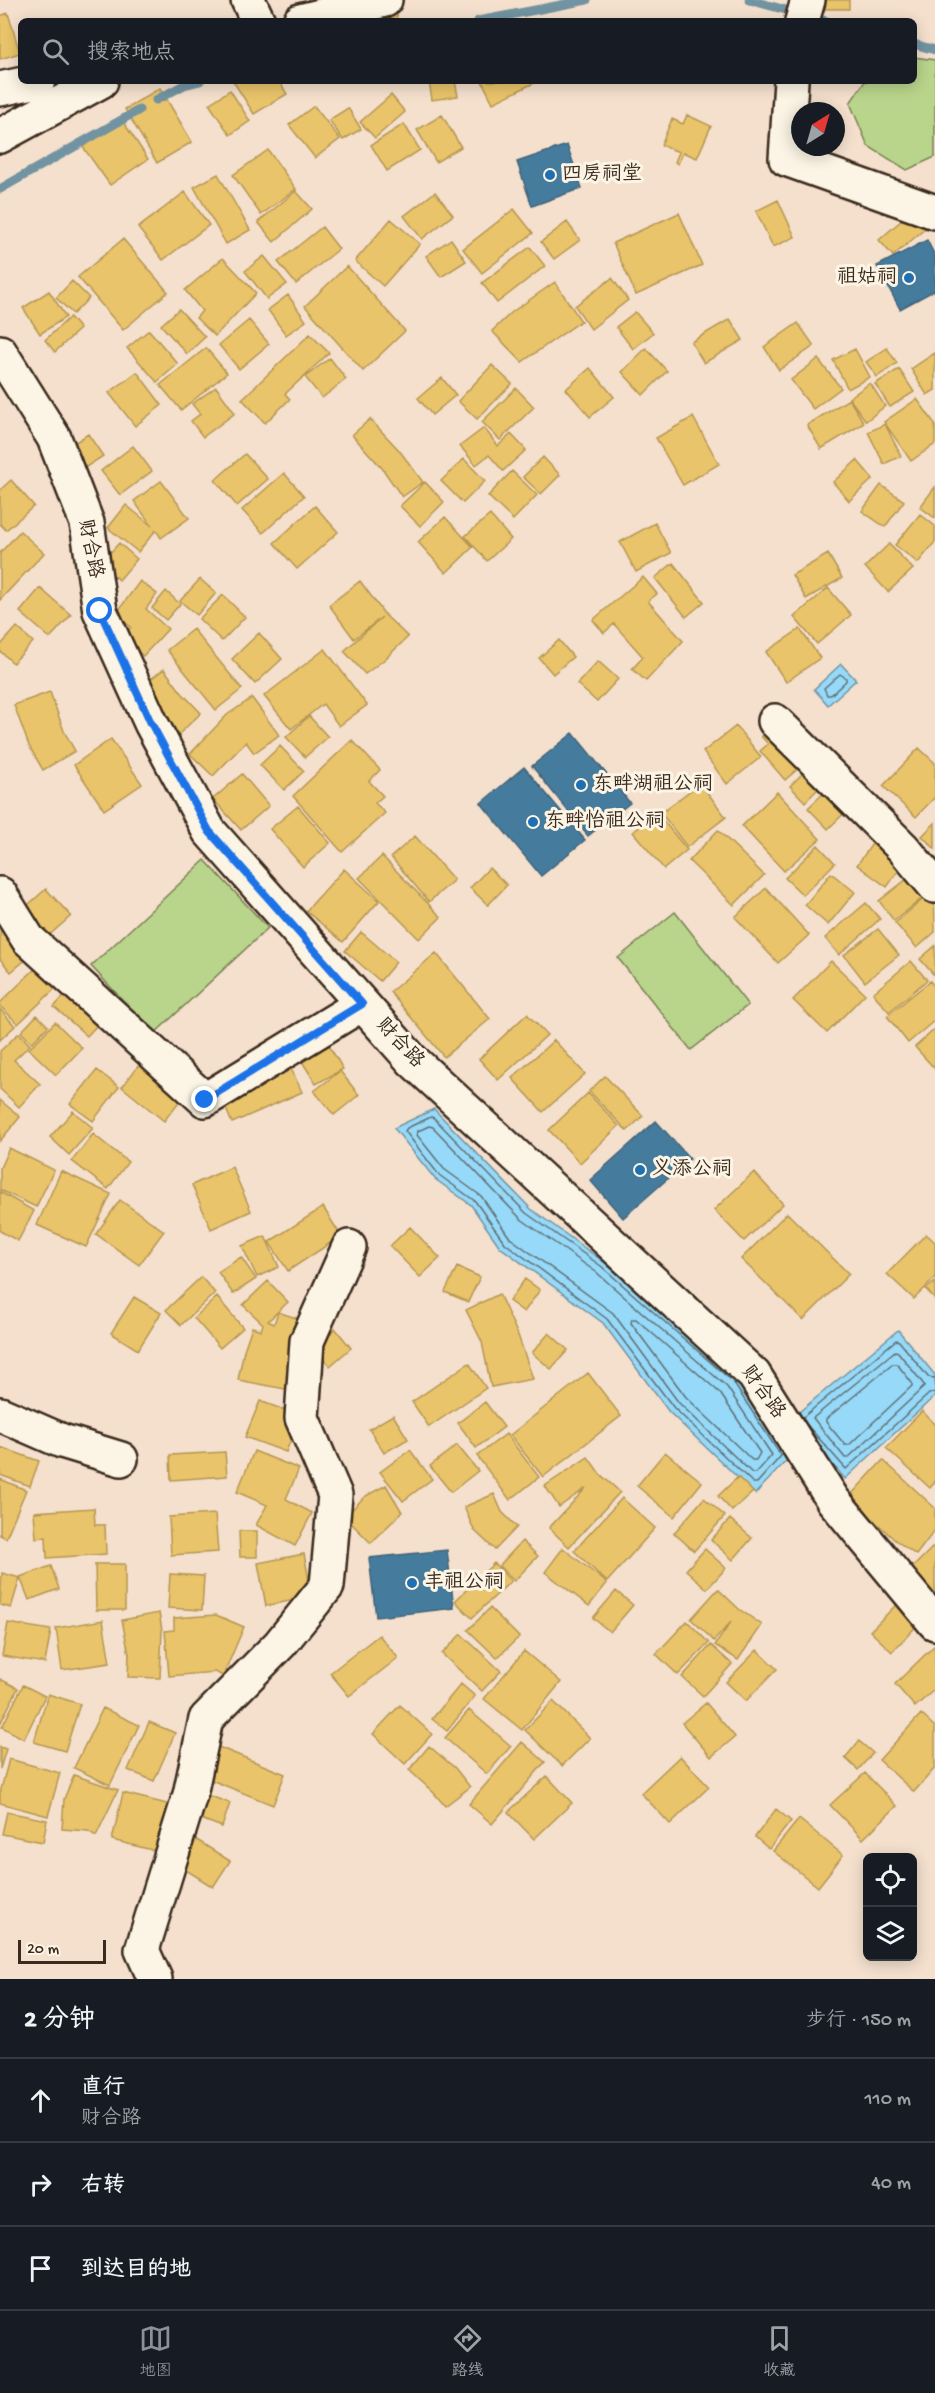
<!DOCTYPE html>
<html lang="zh">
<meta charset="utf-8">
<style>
body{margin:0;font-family:"Gochi Hand","LXGW WenKai TC",sans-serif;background:#20242c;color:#f1f3f6}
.controls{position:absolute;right:18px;bottom:18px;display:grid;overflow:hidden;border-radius:9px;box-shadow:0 3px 15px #0003}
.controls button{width:54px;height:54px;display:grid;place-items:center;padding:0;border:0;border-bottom:2px solid #363941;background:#171b24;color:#f1f3f6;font:30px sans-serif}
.compass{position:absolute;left:791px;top:102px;width:54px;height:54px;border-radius:50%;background:#171b24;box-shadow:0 3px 15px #0003;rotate:37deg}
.scale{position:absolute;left:18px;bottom:15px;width:88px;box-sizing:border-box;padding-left:6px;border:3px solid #3b2a1e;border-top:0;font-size:16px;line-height:21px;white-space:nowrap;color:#3b2a1e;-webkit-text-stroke:4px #fcf5e5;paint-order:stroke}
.stop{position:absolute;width:18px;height:18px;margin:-14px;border:4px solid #1a73e8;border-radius:50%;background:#fff}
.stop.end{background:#1a73e8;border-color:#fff;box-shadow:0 2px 6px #0008}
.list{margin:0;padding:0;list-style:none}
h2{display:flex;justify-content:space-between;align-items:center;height:78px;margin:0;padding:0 24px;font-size:26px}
h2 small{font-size:20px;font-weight:400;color:#9ea1a6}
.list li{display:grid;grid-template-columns:39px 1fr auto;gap:18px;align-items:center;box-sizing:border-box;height:84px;padding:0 24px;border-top:2px solid #363941}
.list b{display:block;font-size:22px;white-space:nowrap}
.list p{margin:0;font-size:20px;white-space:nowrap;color:#9ea1a6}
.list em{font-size:20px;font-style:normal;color:#9ea1a6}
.icon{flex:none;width:33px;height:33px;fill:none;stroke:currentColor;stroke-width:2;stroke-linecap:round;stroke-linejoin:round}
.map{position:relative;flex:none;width:935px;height:1979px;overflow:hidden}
.search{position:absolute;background:#171b24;box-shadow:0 3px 15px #0003;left:18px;right:18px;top:18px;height:66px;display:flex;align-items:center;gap:15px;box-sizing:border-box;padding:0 21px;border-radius:9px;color:#9ea1a6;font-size:22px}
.sheet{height:330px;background:#171b24}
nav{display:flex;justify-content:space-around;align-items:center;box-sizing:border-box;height:84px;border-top:2px solid #363941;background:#171b24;font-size:16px;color:#9ea1a6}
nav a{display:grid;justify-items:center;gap:3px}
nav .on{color:#8c9099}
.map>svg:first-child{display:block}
.green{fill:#b9d48b;stroke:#7a7f54;stroke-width:1.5}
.water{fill:#96d9f8;stroke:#7293a1;stroke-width:1.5}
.homes{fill:#e9c46a;stroke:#b59653;stroke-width:1.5}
.public{fill:#457b9d;stroke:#426377;stroke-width:1.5}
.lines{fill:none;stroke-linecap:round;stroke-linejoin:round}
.shore{stroke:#5f7075;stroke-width:1.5}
.stream{stroke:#7293a1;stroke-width:9}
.minor-casing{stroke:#3b2a1e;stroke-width:38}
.minor{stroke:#fcf5e5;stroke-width:33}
.route{stroke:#1a73e8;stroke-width:8}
.poi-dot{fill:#1f6fb2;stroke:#fcf5e5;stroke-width:2}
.labels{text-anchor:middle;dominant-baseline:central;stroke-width:6;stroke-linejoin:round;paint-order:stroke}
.poi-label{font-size:20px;fill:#3b2a1e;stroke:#fcf5e5;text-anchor:start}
.street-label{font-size:20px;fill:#3b2a1e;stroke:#fcf5e5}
</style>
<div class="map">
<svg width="935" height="1979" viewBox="0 0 935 1979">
<rect width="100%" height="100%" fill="#f4e0cd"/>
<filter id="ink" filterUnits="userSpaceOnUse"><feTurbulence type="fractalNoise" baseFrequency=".0167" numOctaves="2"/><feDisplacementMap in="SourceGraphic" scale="12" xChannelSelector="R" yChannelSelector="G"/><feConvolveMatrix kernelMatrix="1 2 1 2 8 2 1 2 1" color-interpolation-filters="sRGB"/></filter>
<g filter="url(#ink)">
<!-- green -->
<path class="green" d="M914,57L935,60V157L907,170L868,146L850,103L865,81H914Z
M205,860L268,928L154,1034L91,966Z
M675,912L748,1005L691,1050L618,958Z"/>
<!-- water -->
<path class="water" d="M841,664L856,680L828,705L814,689Z
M434,1109L531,1209L604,1262L738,1378L790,1457L755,1494L669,1412L603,1323L500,1247L471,1205L435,1179L394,1128Z
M898,1330L935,1375V1396L845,1479L793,1417Z"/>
<!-- homes -->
<path class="homes" d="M400,0L396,21L374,17Z
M804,0H849V9H804Z
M8,13L20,53L0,59V16Z
M233,81H279L287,94L254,114Z
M429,81H455L458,96L432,100Z
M482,81H538L493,103Z
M160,88L192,142L157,163L125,109Z
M230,90L250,121L230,135L209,104Z
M391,95L405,112L375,138L360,122Z
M314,106L340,139L315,158L289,125Z
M348,108L361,129L343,140L329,120Z
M442,115L461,147L436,162L417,130Z
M687,115L711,126L697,158L683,152L678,164L675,162L679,152L661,145L672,119L683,124Z
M122,120L148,159L110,185L83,147Z
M404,124L420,150L387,171L371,145Z
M268,150L296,189L261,215L233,175Z
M218,174L250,230L226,244L194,187Z
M296,191L312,209L274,242L258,222Z
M185,192L209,225L163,260L138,228Z
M435,192L453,215L422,239L404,216Z
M778,200L795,237L773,247L756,211Z
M514,209L533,233L482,273L463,249Z
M912,211L926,228L893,256L879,240Z
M679,213L702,265L636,295L613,243Z
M391,219L420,244L383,286L355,261Z
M567,222L580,240L554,259L541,242Z
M322,227L339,249L296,284L278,262Z
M123,239L168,292L123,330L78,277Z
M451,239L466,261L441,277L426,256Z
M530,247L545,266L497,303L482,283Z
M264,256L287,284L267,299L245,271Z
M223,258L256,293L215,336L196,318L202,311L185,290Z
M347,266L405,331L363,371L305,306Z
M612,278L628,300L591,329L575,306Z
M72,281L89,298L73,314L56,298Z
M555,282L581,321L522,362L492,331L512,312Z
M49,291L66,317L40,334L23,308Z
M288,295L306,321L286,335L268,310Z
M179,309L205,337L187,354L161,325Z
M635,312L653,333L633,349L616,327Z
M70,317L80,329L55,352L45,340Z
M730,319L743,340L704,363L691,342Z
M249,320L269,344L239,369L219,345Z
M798,323L814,346L779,370L764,347Z
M149,330L178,364L157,382L127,348Z
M310,334L329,353L285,394L290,399L265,423L242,399Z
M206,348L227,373L181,410L160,385Z
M646,348L667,371L643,395L622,372Z
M887,348L897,363L877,377L866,362Z
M855,349L870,377L848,389L833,360Z
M935,353V390L927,395L911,369Z
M330,358L346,379L322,398L305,377Z
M818,359L841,388L813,409L791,380Z
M492,365L512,384L477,419L458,401Z
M590,368L614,397L590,417L566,389Z
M899,369L914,392L890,407L875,384Z
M137,372L162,405L135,426L109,393Z
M442,378L456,395L432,415L418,398Z
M870,383L885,406L866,421L849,398Z
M216,387L235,413L203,437L191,421L200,414L192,404Z
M516,388L534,407L500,440L482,422Z
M849,399L864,423L821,449L807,425Z
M917,399L935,424V444L911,461L884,422Z
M693,417L719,464L683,485L656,438Z
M370,419L399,450L423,482L402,497L382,468L352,435Z
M885,424L901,456L884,464L868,432Z
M484,428L498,446L511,434L526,450L503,471L489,455L476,465L460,446Z
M88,434L103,456L83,469L68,447Z
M133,446L152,471L120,495L101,471Z
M245,454L268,479L237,506L215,480Z
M543,457L560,475L541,494L523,477Z
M464,459L485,481L463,503L441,481Z
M857,460L873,479L849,501L833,482Z
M512,471L537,495L513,520L488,496Z
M284,473L304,496L263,533L242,510Z
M11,480L34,506L6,530L0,524V490Z
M161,481L189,518L161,538L156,530L138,552L108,528L126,505L152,526L134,501Z
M425,482L444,502L420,526L400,506Z
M881,485L904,501L885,527L862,511Z
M935,487V518L920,507Z
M315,506L338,532L297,569L274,543Z
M920,514L935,526V542L918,563L895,545Z
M490,515L511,539L487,561L465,536Z
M445,517L473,547L446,573L418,542Z
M655,523L671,553L636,572L620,542Z
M20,531L44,553L0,600V553Z
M119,543L137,559L119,580L100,564Z
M889,544L913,569L888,592L865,567Z
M828,554L842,578L806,599L792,575Z
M673,563L704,602L686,617L655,578Z
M643,577L657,594L648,601L683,641L646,681L632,669L643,657L614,624L604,633L593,620Z
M200,579L216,593L197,615L180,601Z
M140,581L157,594L146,609L168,629L143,656L123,638L131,627L115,615Z
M360,581L385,615L408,637L385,659L365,674L344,651L382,617L354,639L329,605Z
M40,588L71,615L50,638L20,612Z
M828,588L851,615L817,644L794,617Z
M166,591L180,604L166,620L152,608Z
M223,595L245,617L222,641L199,619Z
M17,627L33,642L13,663L0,651V646Z
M193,629L242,689L216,710L167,650Z
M800,629L820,658L786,682L766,652Z
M259,633L282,659L255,684L232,659Z
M559,640L573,657L553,674L539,658Z
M325,649L367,705L339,726L323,704L291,729L264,696Z
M598,661L618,679L597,702L577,684Z
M164,669L182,693L201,713L178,735L157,712L139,688Z
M50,692L64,731L75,751L43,770L29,746L14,705Z
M252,698L279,735L254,753L246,742L213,776L190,754L227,715Z
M309,716L328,737L305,757L286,737Z
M783,718L814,755L785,780L760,751L768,744L761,736Z
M736,726L761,757L727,784L703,752Z
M111,739L142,784L104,810L74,765Z
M352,740L380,770L369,781L383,796L375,803L385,813L342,852L293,796Z
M280,746L304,771L284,790L260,765Z
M919,748L935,763V797L916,817L883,786Z
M822,754L837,770L805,802L790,786Z
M845,772L865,793L828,829L808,808Z
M242,774L269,806L241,830L213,799Z
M700,783L726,817L687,847L661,813Z
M777,792L820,839L784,871L742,826Z
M298,806L330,843L303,867L270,829Z
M657,813L687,850L664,869L633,832Z
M935,823V849L922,836Z
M884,827L914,849L887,887L857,865Z
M718,830L764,875L734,905L689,861Z
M415,836L454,880L429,902L391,857Z
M818,845L835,863L803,895L785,878Z
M382,856L441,917L419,939L359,878Z
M489,868L507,885L488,905L470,888Z
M921,868L935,888L894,921L879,901Z
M344,869L379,901L343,942L306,911Z
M831,873L855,892L828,925L805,905Z
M766,888L809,935L778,963L735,917Z
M46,889L71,916L45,939L21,911Z
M934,890L935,932L917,948L895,923Z
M866,903L880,919L839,955L825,938Z
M0,925L35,952L11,972L0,959Z
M878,929L899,955L865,982L844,955Z
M361,932L396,962L380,981L345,951Z
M935,946V976L920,959Z
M436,953L490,1019L444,1057L390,992Z
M44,960L64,980L18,1024L0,1006V1003Z
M831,961L865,994L827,1033L793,1000Z
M911,961L927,980L889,1012L873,993Z
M78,981L111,1010L87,1036L54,1007Z
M930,981L935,987V1020L908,1043L887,1016Z
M0,1009L15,1026L0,1040Z
M527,1014L547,1035L498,1080L479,1059Z
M37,1015L48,1026L32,1043L21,1032Z
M55,1022L82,1048L56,1075L29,1049Z
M935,1029V1069L915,1047Z
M19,1033L30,1045L14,1060L40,1084L19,1107L0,1089V1051Z
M322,1034L343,1069L316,1084L295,1050Z
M554,1040L585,1074L543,1112L512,1078Z
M146,1056L189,1089L164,1121L122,1087Z
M286,1058L302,1092L232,1123L217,1088Z
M97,1070L119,1087L93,1121L70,1104Z
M340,1071L359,1095L334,1115L314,1091Z
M605,1076L643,1116L627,1131L589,1091Z
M588,1093L619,1126L580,1163L549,1130Z
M0,1100L20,1117L0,1141Z
M73,1111L93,1128L69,1155L50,1137Z
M93,1134L128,1162L108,1189L72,1161Z
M9,1148L54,1170L36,1207L0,1190V1168Z
M232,1167L251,1211L211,1229L192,1185Z
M61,1171L111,1194L86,1247L37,1225Z
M754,1172L783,1204L744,1241L714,1210Z
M0,1192L34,1211L18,1241L0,1231Z
M120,1200L164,1231L139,1265L96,1234Z
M323,1207L341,1236L288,1271L269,1242Z
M787,1213L849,1274L803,1320L741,1259Z
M410,1227L440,1258L420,1277L390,1246Z
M926,1234L935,1242V1278L914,1299L887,1274Z
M265,1236L279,1267L257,1277L242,1246Z
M241,1257L256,1279L233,1294L218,1272Z
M457,1267L480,1277L468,1302L445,1292Z
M201,1277L215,1293L181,1325L166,1310Z
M525,1279L540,1290L524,1312L509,1301Z
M268,1281L288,1302L268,1321L274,1324L278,1312L308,1322L290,1390L238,1380L244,1350L252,1327L261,1330L263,1324L243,1305Z
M935,1282V1300L926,1289Z
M499,1294L518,1335L533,1379L491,1387L482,1342L466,1310Z
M134,1297L161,1313L138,1350L111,1333Z
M217,1297L243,1328L220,1348L194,1318Z
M335,1328L351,1348L330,1366L313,1346Z
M549,1333L568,1350L551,1369L532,1353Z
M469,1363L486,1388L429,1427L412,1402Z
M588,1373L621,1416L543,1477L510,1435Z
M260,1401L300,1416L286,1452L245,1437Z
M485,1402L504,1427L476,1448L458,1423Z
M922,1411L935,1424V1482L930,1488L886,1448Z
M393,1415L408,1439L384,1453L369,1429Z
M506,1434L539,1477L510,1500L477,1456Z
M457,1445L478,1471L451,1492L430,1466Z
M0,1447L39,1461L30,1486L0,1475Z
M410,1450L432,1479L403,1501L380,1472Z
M254,1451L299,1469L286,1499L312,1513L295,1546L256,1525L267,1505L237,1492Z
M225,1452L227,1476L171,1480L170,1455Z
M665,1452L702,1482L674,1517L637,1486Z
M588,1457L600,1474L620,1492L569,1547L549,1528L586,1488L559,1507L545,1486Z
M883,1460L935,1508V1530L916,1555L895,1540L849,1497Z
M738,1477L753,1492L732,1511L718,1496Z
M0,1479L26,1490L6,1538L0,1535Z
M386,1485L402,1512L371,1543L345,1517L364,1497Z
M494,1494L502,1512L517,1527L495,1550L474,1530L464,1507Z
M622,1498L655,1528L607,1582L574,1551Z
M704,1498L725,1516L694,1551L674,1533Z
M94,1508L95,1525H105L106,1554L47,1558L46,1537L36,1538L34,1512Z
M215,1514L218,1552L171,1555L169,1517Z
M730,1519L752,1538L733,1560L711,1540Z
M239,1531H257V1557H240Z
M522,1541L538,1556L514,1581L499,1566Z
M935,1545V1597L909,1571Z
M563,1548L607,1583L589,1606L545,1572Z
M705,1549L726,1568L707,1589L686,1570Z
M304,1554L312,1596L266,1606L258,1563Z
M494,1563L511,1581L472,1618L455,1601Z
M95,1564H125V1610H96Z
M51,1566L59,1589L29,1600L20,1577Z
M2,1573L20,1578L11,1608L0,1605Z
M170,1574L204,1576L202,1610L168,1608Z
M718,1589L739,1609L762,1625L738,1660L715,1645L731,1622L714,1641L691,1619Z
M616,1591L633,1605L610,1632L593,1618Z
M905,1596L926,1616L892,1652L870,1631Z
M490,1608L519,1637L497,1658L468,1630Z
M159,1613L162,1630L160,1678L128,1677L129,1654L122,1620Z
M216,1615L244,1627L223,1676L215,1672L169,1676L165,1631L174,1630V1618Z
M103,1620L110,1663L62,1670L56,1628Z
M687,1621L709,1643L678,1675L656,1654Z
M8,1623L51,1630L45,1663L2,1656Z
M461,1634L501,1671L482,1691L442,1654Z
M379,1635L398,1658L349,1696L330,1673Z
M711,1645L732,1664L703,1696L682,1677Z
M935,1645V1689L915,1707L895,1684Z
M757,1650L777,1669L746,1701L726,1682Z
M524,1651L561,1682L522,1730L484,1699Z
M0,1679L18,1688L0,1724Z
M461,1684L475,1696L447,1731L432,1719Z
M23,1685L45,1696L24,1739L2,1727Z
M48,1694L80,1704L65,1751L34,1742Z
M553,1701L590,1738L562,1766L525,1730Z
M706,1703L735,1737L711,1757L682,1723Z
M400,1705L432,1734L405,1764L373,1734Z
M103,1708L139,1725L110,1785L74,1768Z
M469,1710L511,1746L487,1774L445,1738Z
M921,1714L935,1727V1768L914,1792L879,1760Z
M149,1722L175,1733L154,1781L128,1770Z
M859,1741L873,1753L858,1770L845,1758Z
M522,1742L545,1762L492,1824L469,1804Z
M216,1746L285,1774L273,1805L204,1777Z
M429,1746L455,1768L470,1787L445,1806L434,1793L409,1770Z
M0,1747L6,1749L0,1769Z
M680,1756L709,1787L670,1824L641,1793Z
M9,1759L60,1773L48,1816L0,1803V1793Z
M865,1773L897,1806L863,1839L830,1805Z
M74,1775L118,1790L96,1836L88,1831L62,1829L64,1799Z
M547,1776L572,1803L534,1839L508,1812Z
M198,1792L230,1803L222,1827L190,1815Z
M123,1793L171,1805L160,1852L112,1840Z
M776,1809L791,1821L769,1849L755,1837Z
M7,1812L47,1820L43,1842L2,1834Z
M799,1819L843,1855L818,1887L773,1851Z
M192,1837L230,1861L213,1887L175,1863Z"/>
<!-- public -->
<path class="public" d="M567,145L582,188L532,206L517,162Z
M927,240L935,256V290L900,309L877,266Z
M573,733L630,803L588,836L532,766Z
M524,767L585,840L541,876L481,803Z
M656,1121L690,1159L623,1218L590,1180Z
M447,1550L454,1608L376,1617L369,1558Z"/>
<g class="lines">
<!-- shore -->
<path class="shore" d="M840,674L846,678V681L831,695H827L824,688Z
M431,1117L434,1118L526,1213L601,1266L733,1382L781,1456L757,1483H753L674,1408L607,1319L505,1243L475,1201L439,1175L405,1131L407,1128Z
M429,1126L433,1127L521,1219L596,1272L727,1387L772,1455L756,1473H752L679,1403L613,1313L510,1238L481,1196L444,1169L417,1135L418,1131Z
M632,1319H636L720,1393L760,1453L756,1460H752L686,1397L631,1323Z
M895,1351L898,1352L925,1386L848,1458H845L813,1418Z
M893,1364H897L912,1383V1386L849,1445H845L826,1422V1419Z
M802,1418L896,1340L899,1341L928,1377L935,1378
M807,1425L846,1469L929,1394L935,1392"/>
<!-- stream -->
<path class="stream" d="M749,0L827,21
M478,21L587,0
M914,44L935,50
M156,100L184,85L200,81
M0,189L139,110"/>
<!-- minor casing -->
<g class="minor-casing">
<path id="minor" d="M248,0L258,21
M300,21L385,0
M802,21L808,0
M791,81L786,159L935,212
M0,89L38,81
M0,136L101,81
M0,352L54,438L87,523L100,611L151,723L209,831L412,1060L754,1375L833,1500L935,1623
M775,721L903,848L935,886
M0,894L28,939L205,1100L362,1004
M0,1414L62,1441L121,1459
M155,1979L142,1950L190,1795L206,1719L280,1644L327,1586L335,1495L302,1418L307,1341L349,1247"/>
</g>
<!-- minor -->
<use href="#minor" class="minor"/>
</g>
</g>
<g class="lines" filter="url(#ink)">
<!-- route -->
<path class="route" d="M100,611L151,723L209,831L362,1004L205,1100"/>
</g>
<!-- markers -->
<g class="poi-dot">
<circle cx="550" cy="175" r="6"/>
<circle cx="909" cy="278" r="6"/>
<circle cx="581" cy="785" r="6"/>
<circle cx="533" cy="822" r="6"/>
<circle cx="640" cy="1170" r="6"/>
<circle cx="412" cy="1583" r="6"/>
</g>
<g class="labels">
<!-- poi labels -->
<g class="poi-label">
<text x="562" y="175">四房祠堂</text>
<text x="897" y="278" text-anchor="end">祖姑祠</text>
<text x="593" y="785">东畔湖祖公祠</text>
<text x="545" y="822">东畔怡祖公祠</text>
<text x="652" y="1170">义添公祠</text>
<text x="424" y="1583">丰祖公祠</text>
</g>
<!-- street labels -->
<g class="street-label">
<text transform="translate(89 549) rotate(79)">财合路</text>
<text transform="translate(399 1044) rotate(47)">财合路</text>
<text transform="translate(762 1393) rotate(54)">财合路</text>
</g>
</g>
</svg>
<div class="controls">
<button><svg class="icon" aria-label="locate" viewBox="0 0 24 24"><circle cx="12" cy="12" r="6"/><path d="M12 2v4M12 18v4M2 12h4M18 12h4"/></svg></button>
<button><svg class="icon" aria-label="layers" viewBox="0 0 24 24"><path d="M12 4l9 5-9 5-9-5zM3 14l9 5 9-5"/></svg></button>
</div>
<svg class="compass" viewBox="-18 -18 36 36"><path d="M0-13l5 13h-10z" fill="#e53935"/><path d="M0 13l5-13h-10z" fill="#9ea1a6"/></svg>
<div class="scale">20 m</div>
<div class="stop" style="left:100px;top:611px"></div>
<div class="stop end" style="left:205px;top:1100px"></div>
<div class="search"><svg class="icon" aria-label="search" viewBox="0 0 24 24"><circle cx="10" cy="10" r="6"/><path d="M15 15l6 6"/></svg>搜索地点</div>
</div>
<section class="sheet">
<h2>2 分钟<small>步行 · 150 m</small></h2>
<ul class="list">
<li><svg class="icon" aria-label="ahead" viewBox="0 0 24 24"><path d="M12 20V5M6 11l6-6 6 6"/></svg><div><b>直行</b><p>财合路</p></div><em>110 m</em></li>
<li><svg class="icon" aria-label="right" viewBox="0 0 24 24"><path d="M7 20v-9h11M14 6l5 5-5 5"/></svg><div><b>右转</b></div><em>40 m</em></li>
<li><svg class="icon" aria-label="arrive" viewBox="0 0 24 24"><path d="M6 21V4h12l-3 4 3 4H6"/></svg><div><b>到达目的地</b></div></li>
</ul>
</section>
<nav>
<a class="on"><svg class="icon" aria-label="map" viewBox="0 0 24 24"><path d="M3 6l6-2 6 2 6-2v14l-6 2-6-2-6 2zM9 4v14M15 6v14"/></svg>地图</a>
<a><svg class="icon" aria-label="directions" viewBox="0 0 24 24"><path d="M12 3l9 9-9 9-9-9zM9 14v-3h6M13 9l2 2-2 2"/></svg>路线</a>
<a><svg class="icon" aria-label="saved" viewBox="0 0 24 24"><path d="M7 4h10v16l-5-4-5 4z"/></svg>收藏</a>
</nav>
